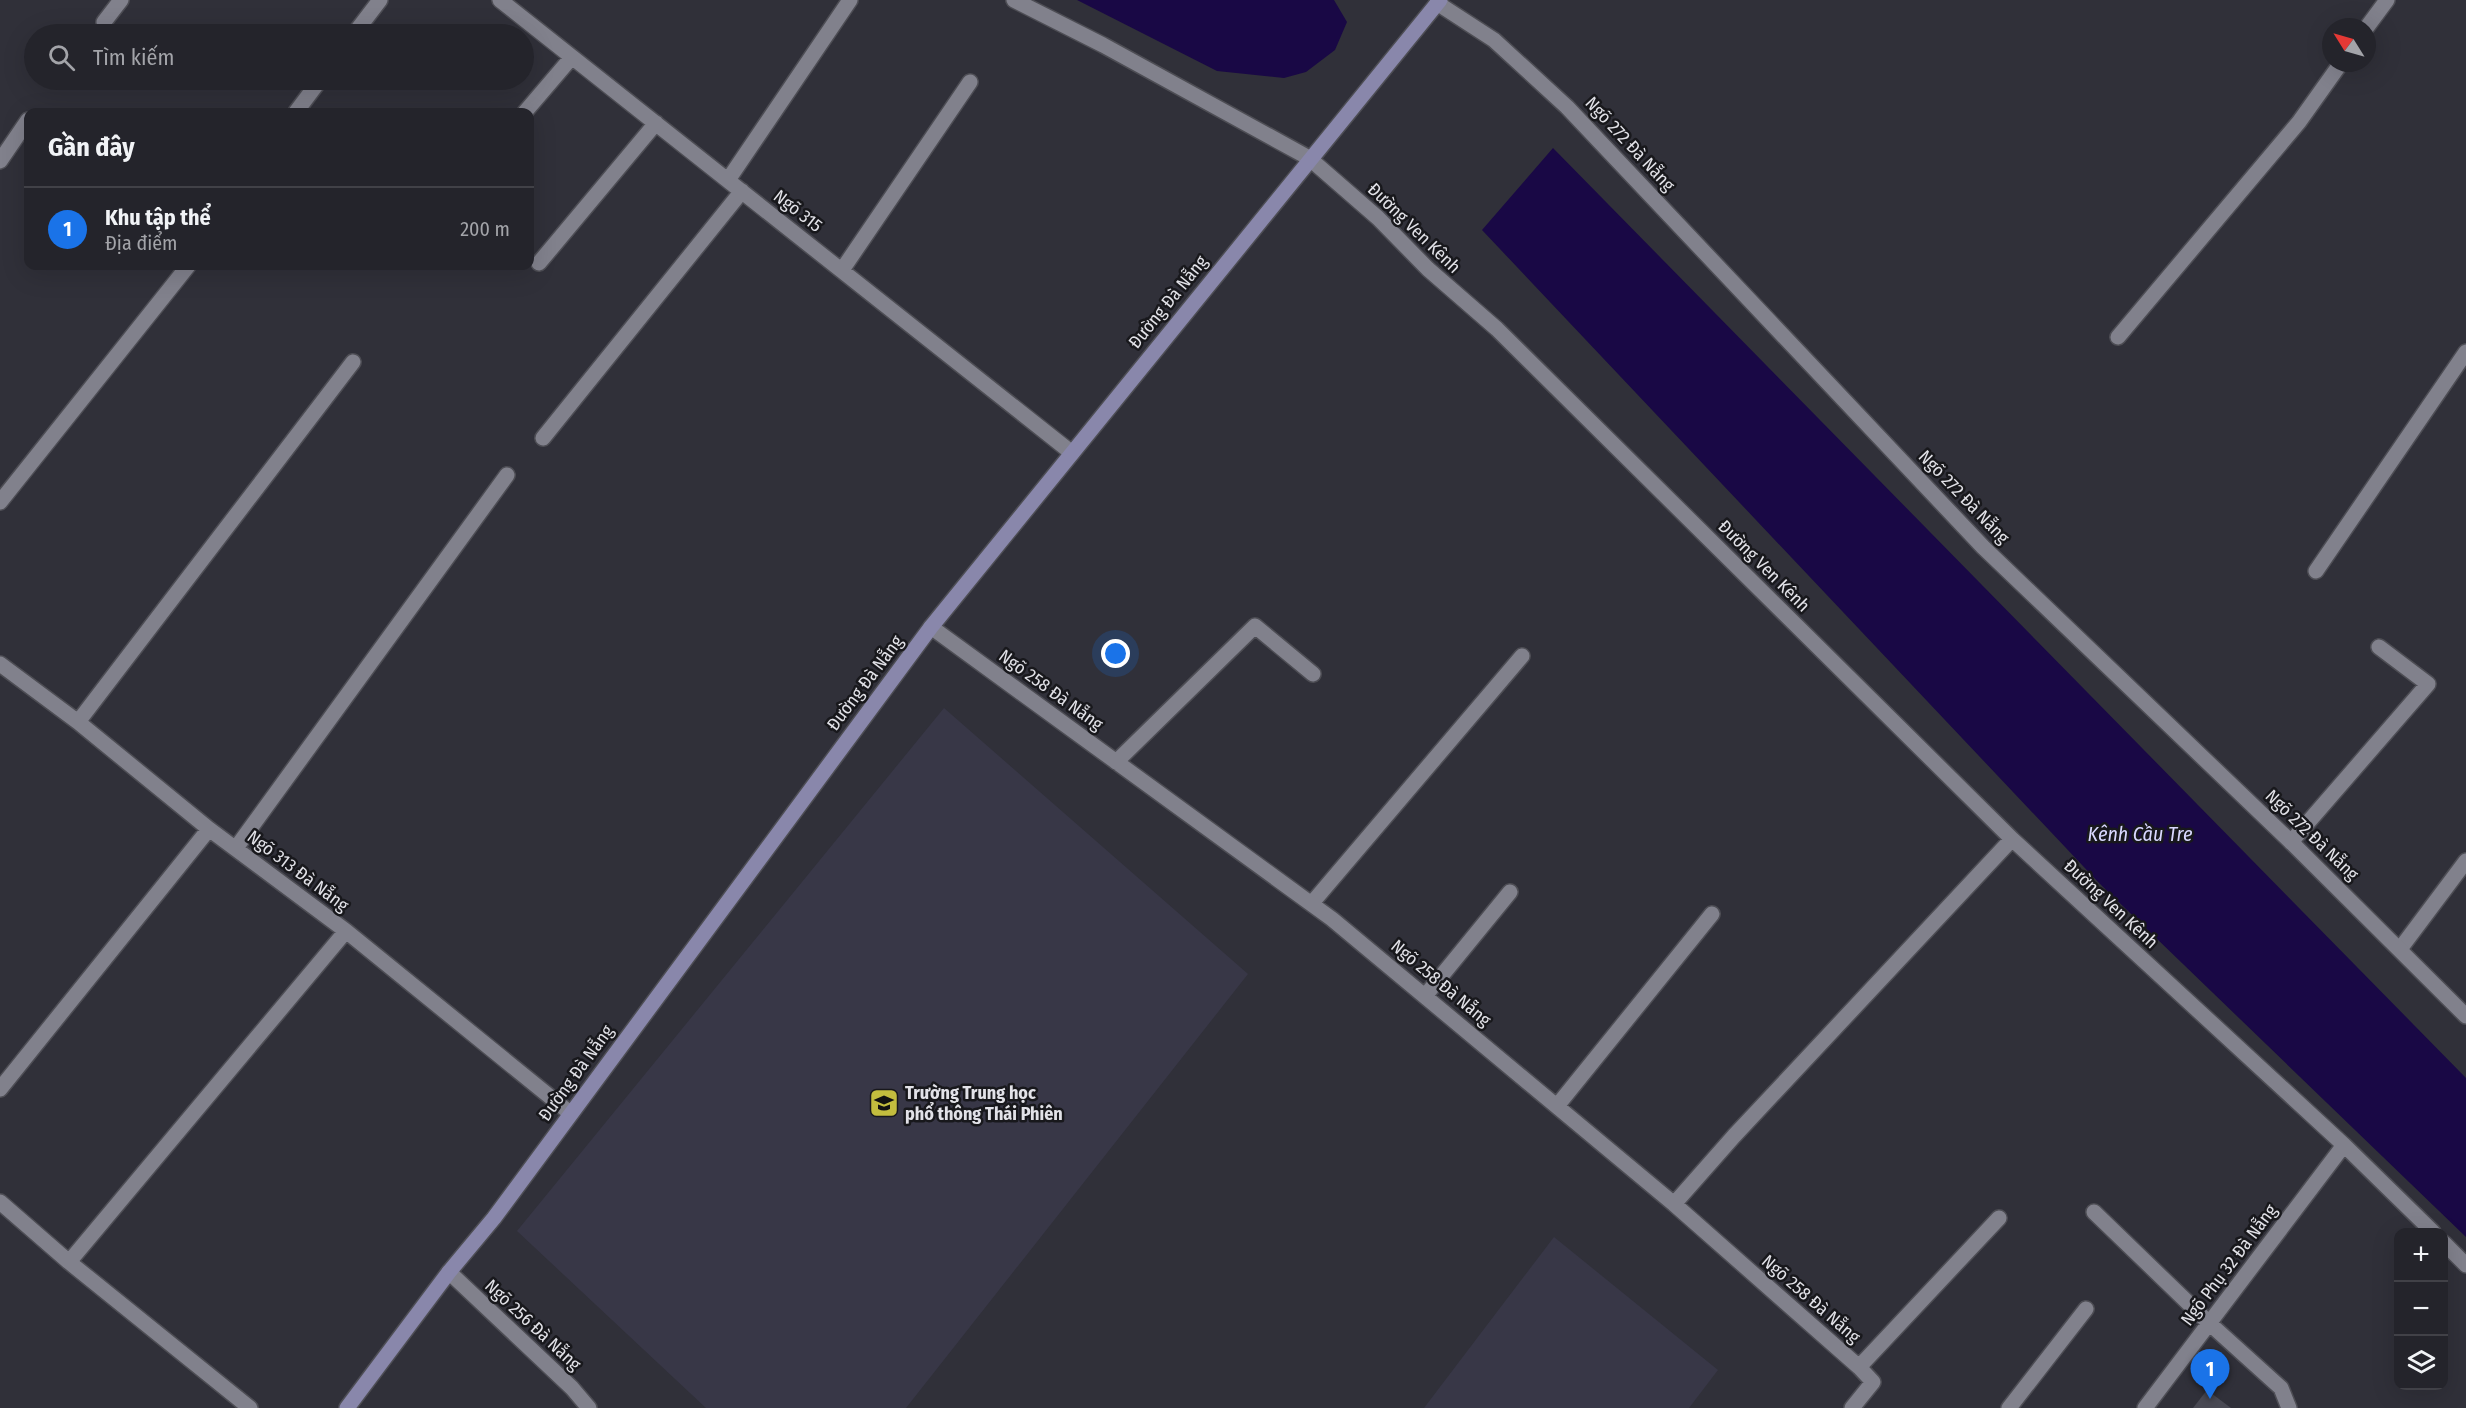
<!DOCTYPE html>
<html lang="vi">
<meta charset="utf-8">
<style>
body{margin:0;font-family:"Fira Sans Condensed",sans-serif;background:#2c2c33;color:#f1f3f6}
.controls{position:absolute;right:18px;bottom:18px;display:grid;overflow:hidden;border-radius:12px;box-shadow:0 6px 24px #0002}
.controls button{width:54px;height:54px;display:grid;place-items:center;padding:0;border:0;border-bottom:2px solid #414147;background:#24242b;color:#f1f3f6;font:30px sans-serif}
.compass{position:absolute;left:2322px;top:18px;width:54px;height:54px;border-radius:50%;background:#24242b;box-shadow:0 6px 24px #0002;rotate:307deg}
.you{position:absolute;left:1116px;top:654px;width:21px;height:21px;margin:-15px;border:4px solid #fff;border-radius:50%;background:#1a73e8;box-shadow:0 0 0 9px #1a73e833}
.badge{display:grid;place-items:center;width:39px;height:39px;border-radius:50%;background:#1a73e8;color:#fff;font-size:20px;font-weight:700}
.pin{position:absolute;translate:-50% -50px;filter:drop-shadow(0 2px 3px #0008)}
.pin::after{content:'';position:absolute;top:32px;width:21px;height:18px;background:inherit;clip-path:polygon(0 0,100% 0,50% 100%)}
.list{margin:0;padding:0;list-style:none}
h2{display:flex;justify-content:space-between;align-items:center;height:78px;margin:0;padding:0 24px;font-size:26px}
h2 small{font-size:20px;font-weight:400;color:#a3a4a9}
.list li{display:grid;grid-template-columns:39px 1fr auto;gap:18px;align-items:center;box-sizing:border-box;height:84px;padding:0 24px;border-top:2px solid #414147}
.list b{display:block;font-size:22px;white-space:nowrap}
.list p{margin:0;font-size:20px;white-space:nowrap;color:#a3a4a9}
.list em{font-size:20px;font-style:normal;color:#a3a4a9}
.icon{flex:none;width:33px;height:33px;fill:none;stroke:currentColor;stroke-width:2;stroke-linecap:round;stroke-linejoin:round}
.map{position:relative;flex:none;width:2466px;height:1408px;overflow:hidden}
.search{position:absolute;background:#24242b;box-shadow:0 6px 24px #0002;left:24px;top:24px;width:510px;height:66px;display:flex;align-items:center;gap:15px;box-sizing:border-box;padding:0 21px;border-radius:33px;color:#a3a4a9;font-size:22px}
.panel{position:absolute;background:#24242b;box-shadow:0 6px 24px #0002;left:24px;top:108px;width:510px;height:162px;border-radius:12px}
.map>svg:first-child{display:block}
.built{fill:#383747}
.water{fill:#190845}
.building{fill:#494953}
.lines{fill:none;stroke-linecap:round;stroke-linejoin:round}
.lane-casing{stroke:#4d4d54;stroke-width:18}
.street-casing{stroke:#4d4d54;stroke-width:18}
.secondary-casing{stroke:#4d4d54;stroke-width:18}
.lane{stroke:#81818c;stroke-width:15}
.street{stroke:#81818c;stroke-width:15}
.secondary{stroke:#8987ab;stroke-width:15}
.labels{text-anchor:middle;dominant-baseline:central;stroke-width:5;stroke-linejoin:round;paint-order:stroke}
.street-label{font-size:18px;fill:#e2e2e8;stroke:#18181c}
.poi-label{font-size:18px;font-weight:bold;fill:#e2e2e8;stroke:#18181c;text-anchor:start}
.water-label{font-size:20px;font-style:italic;fill:#d9d8ff;stroke:#18181c}
</style>
<div class="map">
<svg width="2466" height="1408" viewBox="0 0 2466 1408">
<rect width="100%" height="100%" fill="#303039"/>
<!-- built -->
<path class="built" d="M944,708L1248,974L906,1408H706L517,1231Z
M1554,1237L1718,1370L1689,1408H1424Z"/>
<!-- water -->
<path class="water" d="M1077,0H1334L1347,22L1335,50L1306,72L1284,78L1217,71Z
M1553,148L2466,1078V1237L2099,883L1482,230Z"/>
<!-- building -->
<path class="building" d="M2207,1390L2231,1408H2193Z"/>
<g class="lines">
<!-- lane casing -->
<g class="lane-casing">
<path id="lane" d="M500,0L1072,453
M1014,0L1103,45L1309,158L1378,218L1428,269L1497,329L2012,839L2344,1145L2433,1232
M104,22L121,0
M2367,27L2387,0
M354,34L380,0
M296,112L320,80
M525,112L572,57
M0,161L28,120
M728,180L850,0
M539,263L656,123
M842,270L970,82
M2118,337L2299,122L2341,63
M543,438L742,191
M0,502L188,266
M2316,571L2466,352
M931,627L1332,919L1674,1204L1859,1367L1873,1382L1852,1408
M0,664L78,722L209,829L346,931L570,1113
M78,722L353,362
M1116,762L1255,626L1313,674
M2291,842L2428,684L2379,647
M236,848L507,475
M1312,903L1522,656
M2400,949L2466,861
M1425,996L1510,892
M0,1089L209,829
M1557,1106L1712,914
M0,1202L69,1262L250,1408
M1674,1204L1734,1136L2012,839
M2094,1212L2209,1323L2281,1388L2289,1408
M2444,1243L2466,1265
M69,1262L346,931
M449,1272L572,1388L589,1408
M1859,1367L1999,1218
M2009,1408L2086,1309
M2145,1408L2344,1145"/>
</g>
<!-- street casing -->
<g class="street-casing">
<path id="street" d="M1437,3L1494,40L1567,107L1983,547L2291,842L2466,1016"/>
</g>
<!-- secondary casing -->
<g class="secondary-casing">
<path id="secondary" d="M347,1408L449,1272L494,1218L931,627L1440,0"/>
</g>
<!-- lane -->
<use href="#lane" class="lane"/>
<!-- street -->
<use href="#street" class="street"/>
<!-- secondary -->
<use href="#secondary" class="secondary"/>
</g>
<!-- icons -->
<defs>
<g id="school-square" transform="scale(1.5)"><rect x="-9" y="-9" width="18" height="18" rx="4" fill="#c3bd3e" stroke="#18181c"/><path d="M0-5L7-2L0 1L-7-2ZM-4 1L0 2.5L4 1V4Q0 6-4 4Z" fill="#111"/></g>
</defs>
<g fill-rule="evenodd">
<use href="#school-square" x="884" y="1103"/>
</g>
<g class="labels">
<!-- street labels -->
<g class="street-label">
<text transform="translate(1630 144) rotate(47)">Ngõ 272 Đà Nẵng</text>
<text transform="translate(798 211) rotate(38)">Ngõ 315</text>
<text transform="translate(1414 228) rotate(44)">Đường Ven Kênh</text>
<text transform="translate(1168 302) rotate(-51)">Đường Đà Nẵng</text>
<text transform="translate(1964 497) rotate(46)">Ngõ 272 Đà Nẵng</text>
<text transform="translate(1764 566) rotate(45)">Đường Ven Kênh</text>
<text transform="translate(865 683) rotate(-53)">Đường Đà Nẵng</text>
<text transform="translate(1051 690) rotate(36)">Ngõ 258 Đà Nẵng</text>
<text transform="translate(2312 835) rotate(44)">Ngõ 272 Đà Nẵng</text>
<text transform="translate(298 871) rotate(37)">Ngõ 313 Đà Nẵng</text>
<text transform="translate(2111 904) rotate(43)">Đường Ven Kênh</text>
<text transform="translate(1441 983) rotate(40)">Ngõ 258 Đà Nẵng</text>
<text transform="translate(576 1073) rotate(-54)">Đường Đà Nẵng</text>
<text transform="translate(2229 1265) rotate(-53)">Ngõ Phụ 32 Đà Nẵng</text>
<text transform="translate(1811 1299) rotate(41)">Ngõ 258 Đà Nẵng</text>
<text transform="translate(533 1325) rotate(43)">Ngõ 256 Đà Nẵng</text>
</g>
<!-- poi labels -->
<g class="poi-label">
<text x="905" y="1093">Trường Trung học<tspan x="905" dy="21">phổ thông Thái Phiên</tspan></text>
</g>
<!-- water labels -->
<g class="water-label">
<text x="2140" y="834">Kênh Cầu Tre</text>
</g>
</g>
</svg>
<div class="controls">
<button>+</button>
<button>−</button>
<button><svg class="icon" aria-label="layers" viewBox="0 0 24 24"><path d="M12 4l9 5-9 5-9-5zM3 14l9 5 9-5"/></svg></button>
</div>
<svg class="compass" viewBox="-18 -18 36 36"><path d="M0-13l5 13h-10z" fill="#e53935"/><path d="M0 13l5-13h-10z" fill="#a3a4a9"/></svg>
<div class="you"></div>
<div class="pin badge" style="left:2210px;top:1399px">1</div>
<div class="search"><svg class="icon" aria-label="search" viewBox="0 0 24 24"><circle cx="10" cy="10" r="6"/><path d="M15 15l6 6"/></svg>Tìm kiếm</div>
<section class="panel">
<h2>Gần đây<small></small></h2>
<ul class="list">
<li><span class="badge">1</span><div><b>Khu tập thể</b><p>Địa điểm</p></div><em>200 m</em></li>
</ul>
</section>
</div>
